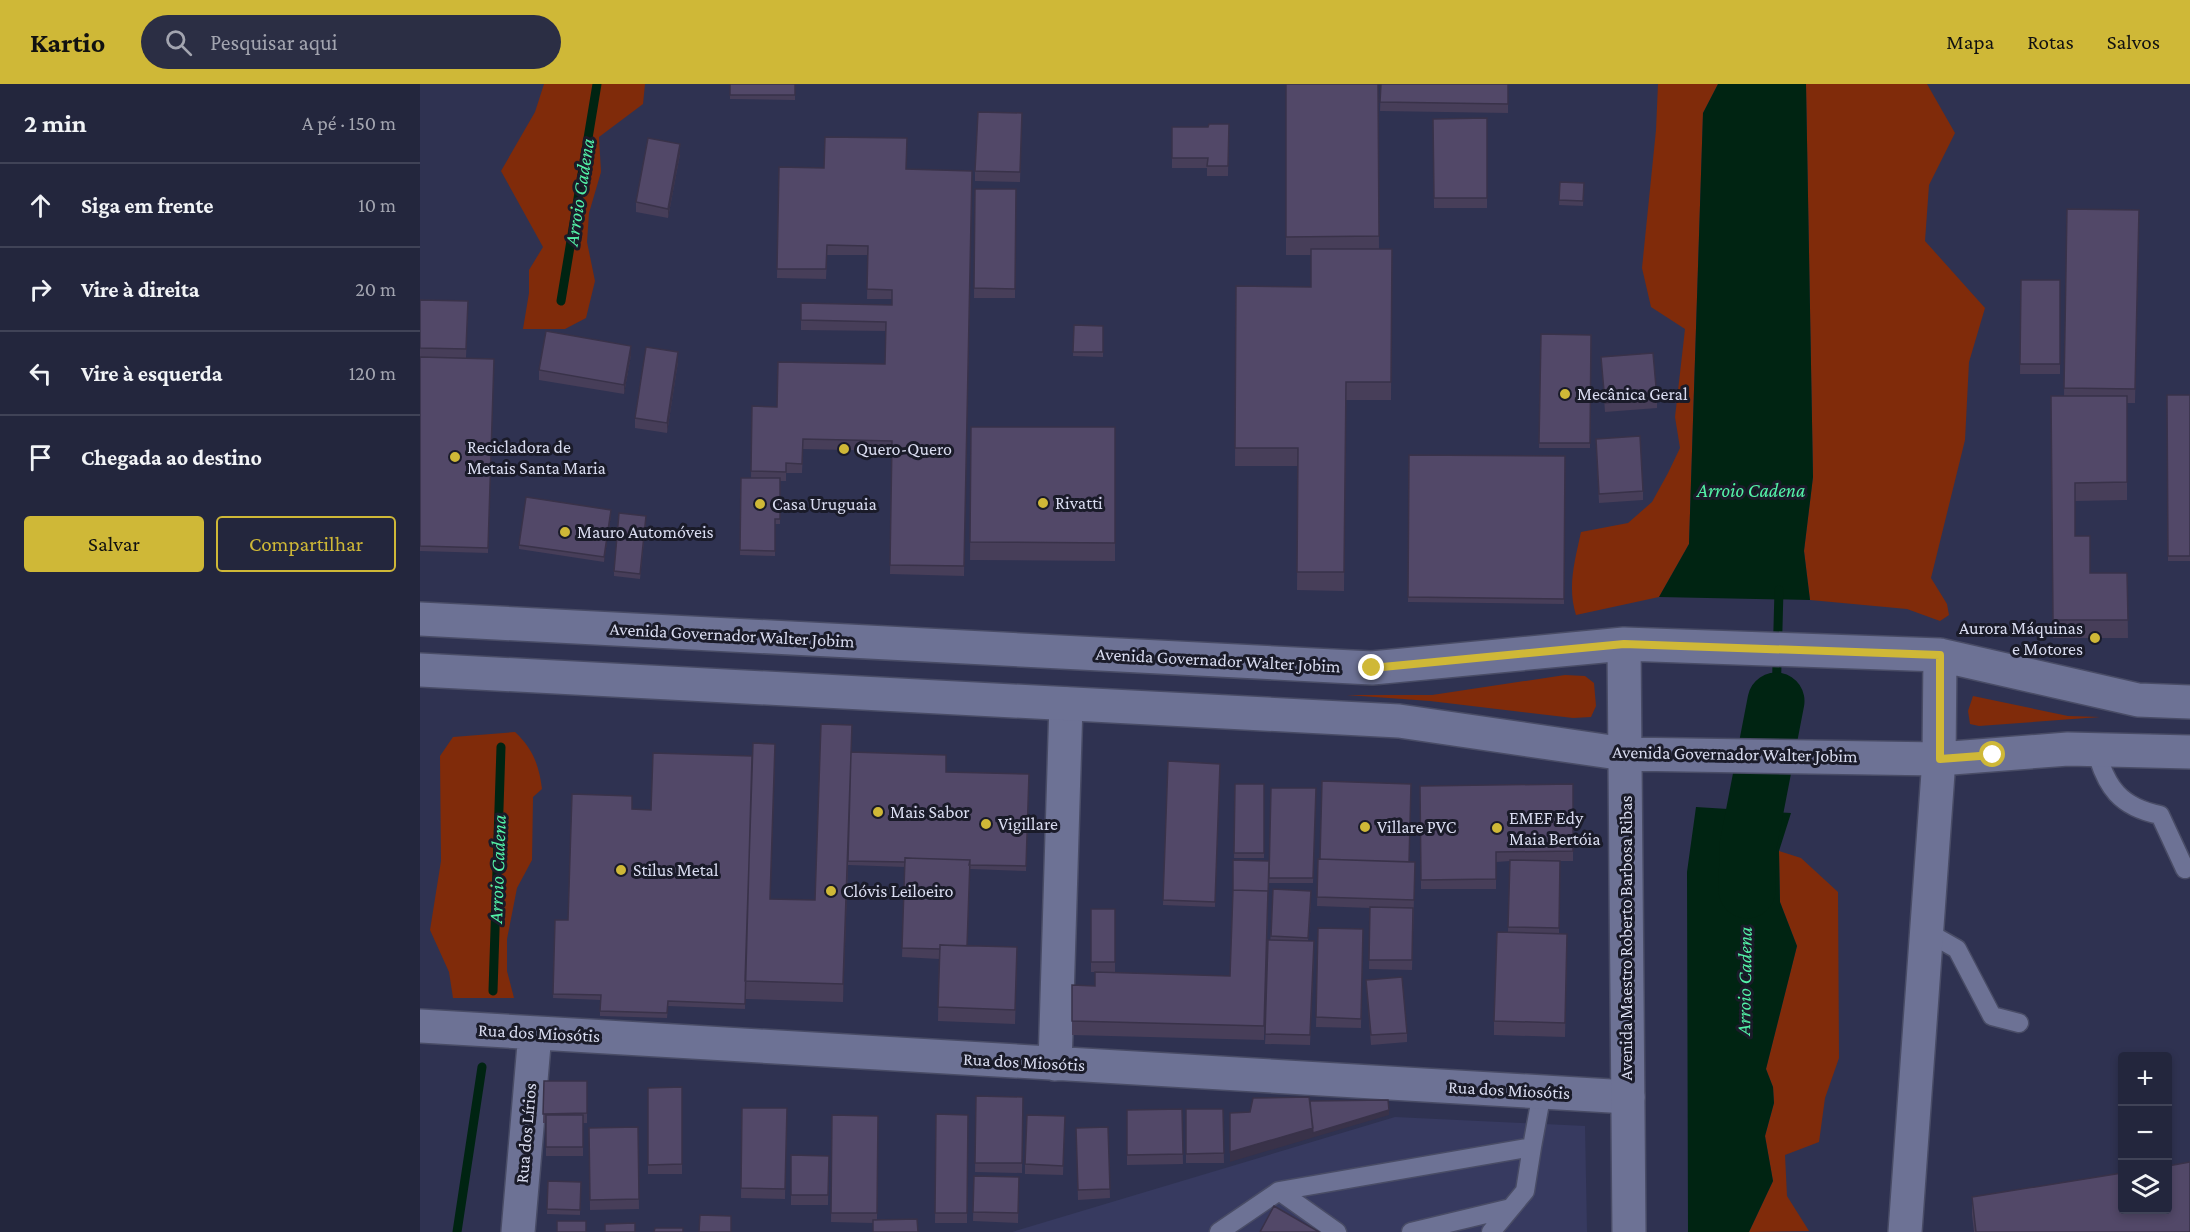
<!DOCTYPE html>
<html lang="pt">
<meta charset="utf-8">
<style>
body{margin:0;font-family:"Crimson Pro",serif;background:#2b2e44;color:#f1f3f6}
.controls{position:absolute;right:18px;bottom:18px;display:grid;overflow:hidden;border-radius:6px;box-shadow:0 3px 9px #0003}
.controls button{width:54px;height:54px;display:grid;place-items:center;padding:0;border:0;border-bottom:2px solid #404357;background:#23263d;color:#f1f3f6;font:30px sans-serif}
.stop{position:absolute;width:18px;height:18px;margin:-14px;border:4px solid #cfb837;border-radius:50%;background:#fff}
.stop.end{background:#cfb837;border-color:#fff;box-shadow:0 2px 6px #0008}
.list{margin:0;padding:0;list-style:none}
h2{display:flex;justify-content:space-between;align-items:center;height:78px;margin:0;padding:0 24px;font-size:26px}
h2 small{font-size:20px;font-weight:400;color:#a3a5b0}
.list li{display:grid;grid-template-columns:39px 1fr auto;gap:18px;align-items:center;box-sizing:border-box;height:84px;padding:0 24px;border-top:2px solid #404357}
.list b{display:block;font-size:22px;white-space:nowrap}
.list em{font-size:20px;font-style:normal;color:#a3a5b0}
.actions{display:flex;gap:12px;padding:18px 24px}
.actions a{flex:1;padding:14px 0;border:2px solid #cfb837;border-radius:6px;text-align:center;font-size:21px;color:#cfb837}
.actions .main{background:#cfb837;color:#111}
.icon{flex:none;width:33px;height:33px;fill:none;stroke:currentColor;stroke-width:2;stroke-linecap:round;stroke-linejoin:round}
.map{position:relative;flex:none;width:1770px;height:1148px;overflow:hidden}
header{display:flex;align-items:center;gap:36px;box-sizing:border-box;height:84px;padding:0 30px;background:#cfb837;color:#111}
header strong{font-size:28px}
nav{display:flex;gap:33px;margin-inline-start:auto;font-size:21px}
.search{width:420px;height:54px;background:#2b2e44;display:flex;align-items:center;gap:15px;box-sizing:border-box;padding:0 21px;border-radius:33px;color:#a3a5b0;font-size:22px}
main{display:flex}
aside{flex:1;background:#23263d}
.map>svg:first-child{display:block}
.built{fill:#373a60}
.green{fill:#802b0a}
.water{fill:#002412}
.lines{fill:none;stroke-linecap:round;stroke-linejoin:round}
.stream{stroke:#002412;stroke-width:9}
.river{stroke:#002412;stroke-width:57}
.service-casing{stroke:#494c66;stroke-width:21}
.minor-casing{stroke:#494c66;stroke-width:36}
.secondary-casing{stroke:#494c66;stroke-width:36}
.service{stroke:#6d7295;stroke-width:18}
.minor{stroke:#6d7295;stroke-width:33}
.secondary{stroke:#6d7295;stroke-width:33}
.wall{fill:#473e59}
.shaded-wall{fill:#393249}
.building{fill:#524868;stroke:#393249;stroke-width:1.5}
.route{stroke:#cfb837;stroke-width:8}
.poi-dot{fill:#cfb837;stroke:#1a1b29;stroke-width:2}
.labels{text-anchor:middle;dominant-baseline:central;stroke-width:6;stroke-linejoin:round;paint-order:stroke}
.poi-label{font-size:18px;fill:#d9dcf0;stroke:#1a1b29;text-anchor:start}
.street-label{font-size:18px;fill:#d9dcf0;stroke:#1a1b29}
.water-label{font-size:20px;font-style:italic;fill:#53f2a7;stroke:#1a1b29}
</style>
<header>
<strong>Kartio</strong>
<div class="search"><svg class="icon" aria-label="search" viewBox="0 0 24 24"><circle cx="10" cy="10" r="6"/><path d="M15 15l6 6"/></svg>Pesquisar aqui</div>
<nav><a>Mapa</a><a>Rotas</a><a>Salvos</a></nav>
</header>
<main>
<aside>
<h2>2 min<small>A pé · 150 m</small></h2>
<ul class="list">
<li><svg class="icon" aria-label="ahead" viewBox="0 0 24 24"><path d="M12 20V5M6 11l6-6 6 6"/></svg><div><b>Siga em frente</b></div><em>10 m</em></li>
<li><svg class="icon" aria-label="right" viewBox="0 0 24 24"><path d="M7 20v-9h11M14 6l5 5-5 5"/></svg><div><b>Vire à direita</b></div><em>20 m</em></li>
<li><svg class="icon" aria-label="left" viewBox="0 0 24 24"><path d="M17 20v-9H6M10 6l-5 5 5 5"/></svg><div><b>Vire à esquerda</b></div><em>120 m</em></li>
<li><svg class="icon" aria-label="arrive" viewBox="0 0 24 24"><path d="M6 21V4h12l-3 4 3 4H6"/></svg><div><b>Chegada ao destino</b></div></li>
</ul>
<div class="actions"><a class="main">Salvar</a><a>Compartilhar</a></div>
</aside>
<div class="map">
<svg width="1770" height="1148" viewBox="0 0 1770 1148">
<rect width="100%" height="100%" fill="#2f3251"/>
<!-- built -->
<path class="built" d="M975,1033L1165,1042L1167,1148H592Z"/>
<!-- green -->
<path class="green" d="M124,0H225L223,20L179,53L181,88L169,129L167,158L175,197L166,234L145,245H103L109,209V186L123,163L81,87L115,28Z
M1238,0H1298L1283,29L1269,460L1239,513L1156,531C1147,503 1155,476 1161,448L1208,439L1232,418L1248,389L1260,364L1255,333L1265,245L1231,223L1222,184L1236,46Z
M1386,0H1507L1535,49L1509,101L1505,157L1565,224L1549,278L1545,356L1511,494L1527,520L1529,531L1520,537L1487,525L1390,516L1384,467L1393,393Z
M1145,591L1165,592L1174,599L1176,622L1171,633L1153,634L1010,617L927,611H1012Z
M1553,612L1648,632L1680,633L1559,642L1550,640L1548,627Z
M95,648C113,665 119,681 122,705L113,713L112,776L97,804L87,855V887L94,914H33L29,888L10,846L21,777L20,672L33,653Z
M1359,767L1381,774L1418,808L1419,974L1405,1014L1399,1058L1365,1071L1367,1112L1389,1147L1329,1148L1353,1097L1345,1052L1354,1019L1353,1003L1346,985L1377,862L1360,818Z"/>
<!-- water -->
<path class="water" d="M1298,0H1386L1393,393L1384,467L1390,516L1239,513L1269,460L1283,29Z
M1276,723L1371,729L1359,767L1360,818L1377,862L1346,985L1353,1003L1354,1019L1345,1052L1353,1097L1329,1148H1268L1267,788Z"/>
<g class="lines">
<!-- stream -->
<path class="stream" d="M141,217L177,0
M1356,617L1359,506
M73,907L81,663
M37,1148L62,983"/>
<!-- river -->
<path class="river" d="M1327,806L1328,762L1356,617"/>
<!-- service casing -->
<g class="service-casing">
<path id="service" d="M1676,666C1686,703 1700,723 1740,731L1765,785
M1507,848L1537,865L1572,932L1599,939
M859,1107L917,1148
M799,1148L859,1107L1112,1063L1122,1008
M991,1148L1091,1124L1105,1107L1112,1063
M1071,1148L1091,1124"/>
</g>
<!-- minor casing -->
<g class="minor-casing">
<path id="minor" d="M0,942L1208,1013
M635,980L646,620
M98,1148L115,949"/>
</g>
<!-- secondary casing -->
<g class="secondary-casing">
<path id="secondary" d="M0,535L952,584L1204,560L1520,571L1718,616L1770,618
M1204,560L1209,1148
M0,586L979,637L1205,670L1519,675L1648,665L1770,668
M1485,1148L1519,675L1520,571"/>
</g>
<!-- service -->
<use href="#service" class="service"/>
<!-- minor -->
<use href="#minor" class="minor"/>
<!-- secondary -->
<use href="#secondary" class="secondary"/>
</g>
<!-- wall -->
<path class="wall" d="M310,0H375V16L310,15Z
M866,0H958L959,165H972L971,316H926L924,507L877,506L878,382H815L816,202L891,203V171H866Z
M961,0H1088V29L960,27Z
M602,29L600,98L555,97V87Z
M1067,34V124H1014L1013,35Z
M809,40L808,92H787V84H752V43H788Z
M260,70L248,134L216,128V118Z
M359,83L552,87L544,492L470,490L472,367L383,365L382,389H366V397H360V440H355V472L320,471L321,394H331L332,322L357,323L465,280L466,247L381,246V219L472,221V215H447L448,171H407L406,195L357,194Z
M1140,98L1164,99L1163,122L1139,121Z
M555,105H596L595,214H554Z
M1647,125L1719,126L1715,319H1707V416L1655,417V452L1670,489H1707L1708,554H1633L1631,312H1644Z
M1601,196H1640V290H1600Z
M0,216L48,217L46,274L74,275L68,469L0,467Z
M654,241L683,242V273L653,272Z
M1121,250L1171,251L1170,364H1119Z
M211,271L204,310L119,296V286Z
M1181,273L1237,314V324L1185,328Z
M258,278L247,349L215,344V334Z
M1747,311H1770V477H1748Z
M551,343H695V477L550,476Z
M1176,355L1223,407V416L1179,419Z
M989,371L1145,372L1144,520L988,518Z
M191,431L184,478L99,465V461Z
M226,437L220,495L194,492V487Z
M431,668L526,688L609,690L606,787L550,785L547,862L597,877L595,940L518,937L519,875L482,873L485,783L428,781L423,918L325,915V902V925L248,922L247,934L180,932V916L133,914L135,836H148L212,725L231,726L355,678L350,815L395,816Z
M748,677L800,680L795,823L743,821Z
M815,700H844V774H814Z
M1153,700V777H1126H1140L1139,850L1147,864L1145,953L1074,951V937L1088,848L1090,777L1076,778V805H1001L1000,702Z
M851,704H896L893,799H849Z
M898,775L995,778L992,886L949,885L950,824L897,822Z
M853,805L891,816L888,857L894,867L890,961L845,960Z
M848,821L844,956L652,951V901L675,902L810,892Z
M671,825H695V888H671Z
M898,844L943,845L941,944L896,943Z
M946,896L987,949V958L951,961Z
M124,997H167V1039H163V1072H126V1039H123Z
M262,1003V1090H228V1004Z
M556,1012L603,1013L602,1089L555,1088Z
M322,1024H367L365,1115L321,1114Z
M762,1025L763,1080L707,1081V1026Z
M766,1025H803L804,1079H766Z
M516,1030L548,1031L547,1139H515Z
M412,1031L458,1032L457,1136L453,1139L411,1138Z
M645,1032L643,1091L605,1090V1080Z
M218,1043L219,1125L170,1126L169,1044Z
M688,1043L690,1114L658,1116L656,1044Z
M371,1071L409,1072L408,1121H371Z
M554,1092L599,1093L598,1139L553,1137Z
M128,1097L161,1098L160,1131L127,1130Z
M1552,1113L1770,1148H1554L1552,1131Z"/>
<!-- shaded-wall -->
<path class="shaded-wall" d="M260,60V70L248,134V125Z
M211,262V271L204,310V301Z
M258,268V278L247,349V339Z
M191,426V431L184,478V473Z
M432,641V659L423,918V900Z
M355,660V678L350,833V815Z
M969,1026V1031L810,1078V1068L893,1044Z"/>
<!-- building -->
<path class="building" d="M310,0H375V11H310Z
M866,0H958L959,152L866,153Z
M961,0H1088V20L960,18Z
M558,28L602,29L600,88L555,87Z
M1067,34V114H1014L1013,35Z
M789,40H809L808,82H787L788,74H752V43H788Z
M405,53L487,54L486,85L552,87L544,482L470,481L472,357L383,355L382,380L366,379V388L331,387L332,322L357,323L358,278L465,280L466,238L381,236V219L472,221V206L447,205L448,162L407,161L406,185H357L359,83L404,84Z
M228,54L260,60L248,125L216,118Z
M1140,98L1164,99L1163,117L1139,116Z
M555,105H596L595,205L554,204Z
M1647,125L1719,126L1715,305L1644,304Z
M891,165H972L971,298H926L924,488H877L878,364H815L816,202L891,203Z
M1601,196H1640V280H1600Z
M0,216L48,217L46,265L0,264Z
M654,241L683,242V268H653Z
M126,247L211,262L204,301L119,286Z
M1121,250L1171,251L1170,359H1119Z
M226,263L258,268L247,339L215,334Z
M1233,269L1237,314L1185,319L1181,273Z
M0,273L74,275L68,464L0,462Z
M1747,311H1770V472H1748Z
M1631,312H1707V398L1655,399V452H1670V489H1707L1708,536H1633Z
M551,343H695V459L550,458Z
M1220,352L1223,407L1179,410L1176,355Z
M989,371L1145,372L1144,515L988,513Z
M321,394H360V435H355V467L320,466Z
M106,413L191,426L184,473L99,461Z
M199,429L226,432L220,490L194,487Z
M401,640L432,641L423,900L325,897L333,659L355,660L350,815L395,816Z
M431,668L526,671V688L609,690L606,782L549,781L550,776L485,774V778L428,777Z
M233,669L332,672L325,920L248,917L247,929L180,927L181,911L133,910L135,836H148L152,710L212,712V725L231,726Z
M748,677L800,680L795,818L743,816Z
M902,697L991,700L989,778L900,775Z
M815,700H844V769H814Z
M1153,700V767L1076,768V795L1001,796L1000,702Z
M851,704H896L893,794H849Z
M485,774L550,776L547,862L520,861V865L482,864Z
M898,775L995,778L994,816L897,813Z
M813,776L849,777L848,811V807L813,806Z
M1090,776L1140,777L1139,844L1088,843Z
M853,805L891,807L888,854L851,852Z
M813,806L848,807L844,942L652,937V901L675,902V888L810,892Z
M950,823L993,824L992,876H949Z
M671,825H695V878H671Z
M898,844L943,845L941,935L896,933Z
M1077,848L1147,850L1145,939L1074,937Z
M848,856L894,857L890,951L845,950Z
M520,861L597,863L595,926L518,923Z
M982,893L987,949L951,951L946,896Z
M124,997H167V1029L123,1030Z
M262,1003V1080L228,1081V1004Z
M556,1012L603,1013L602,1079H555Z
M889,1013L893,1044L810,1068V1029L830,1028L833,1014Z
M968,1016L969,1026L893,1049L890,1017Z
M322,1024H367L365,1105L321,1104Z
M762,1025L763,1070L707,1071V1026Z
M766,1025H803L804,1069L766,1070Z
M516,1030L548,1031L547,1129H515Z
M126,1031H163V1063H126Z
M412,1031L458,1032L457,1129H411Z
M607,1031L645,1032L643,1082L605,1080Z
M218,1043L219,1115L170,1116L169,1044Z
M688,1043L690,1105L658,1106L656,1044Z
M371,1071L409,1072L408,1111H371Z
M1770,1078V1148H1556L1552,1113L1702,1089V1125H1748V1082Z
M554,1092L599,1093L598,1129L553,1128Z
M128,1097L161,1098L160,1126L127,1125Z
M854,1122L899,1148H840Z
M280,1131L311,1132V1148H279Z
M497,1135L498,1148H453V1136Z
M137,1137H166V1148H137Z
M215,1139V1148H185V1140Z
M235,1144H263V1148H234Z"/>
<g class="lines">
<!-- route -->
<path class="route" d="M952,584L1204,560L1520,571V675L1573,671"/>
</g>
<!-- markers -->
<g class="poi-dot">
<circle cx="1145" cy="310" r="6"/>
<circle cx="424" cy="365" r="6"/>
<circle cx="35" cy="373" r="6"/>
<circle cx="623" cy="419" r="6"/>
<circle cx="340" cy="420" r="6"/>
<circle cx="145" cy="448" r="6"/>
<circle cx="1675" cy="554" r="6"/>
<circle cx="458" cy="728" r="6"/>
<circle cx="566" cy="740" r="6"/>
<circle cx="945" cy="743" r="6"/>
<circle cx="1077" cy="744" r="6"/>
<circle cx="201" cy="786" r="6"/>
<circle cx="411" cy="807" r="6"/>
</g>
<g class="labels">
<!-- poi labels -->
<g class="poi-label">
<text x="1157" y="310">Mecânica Geral</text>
<text x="47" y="363">Recicladora de<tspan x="47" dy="21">Metais Santa Maria</tspan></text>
<text x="436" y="365">Quero-Quero</text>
<text x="635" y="419">Rivatti</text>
<text x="352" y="420">Casa Uruguaia</text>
<text x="157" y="448">Mauro Automóveis</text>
<text x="1663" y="544" text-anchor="end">Aurora Máquinas<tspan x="1663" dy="21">e Motores</tspan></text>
<text x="470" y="728">Mais Sabor</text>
<text x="1089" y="734">EMEF Edy<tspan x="1089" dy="21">Maia Bertóia</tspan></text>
<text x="578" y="740">Vigillare</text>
<text x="957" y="743">Villare PVC</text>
<text x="213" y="786">Stilus Metal</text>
<text x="423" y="807">Clóvis Leiloeiro</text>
</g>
<!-- street labels -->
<g class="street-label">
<text transform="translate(312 551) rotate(3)">Avenida Governador Walter Jobim</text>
<text transform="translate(798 576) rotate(3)">Avenida Governador Walter Jobim</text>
<text transform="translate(1315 670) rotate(1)">Avenida Governador Walter Jobim</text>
<text transform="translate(1206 854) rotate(-90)">Avenida Maestro Roberto Barbosa Ribas</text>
<text transform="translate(119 949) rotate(3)">Rua dos Miosótis</text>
<text transform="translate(604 978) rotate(3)">Rua dos Miosótis</text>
<text transform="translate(1089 1006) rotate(3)">Rua dos Miosótis</text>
<text transform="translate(106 1049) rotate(-85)">Rua dos Lírios</text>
</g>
<!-- water labels -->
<g class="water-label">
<text transform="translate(159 108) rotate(-81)">Arroio Cadena</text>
<text x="1331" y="406">Arroio Cadena</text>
<text transform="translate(77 785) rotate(-88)">Arroio Cadena</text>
<text transform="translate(1324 897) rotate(-89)">Arroio Cadena</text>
</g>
</g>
</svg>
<div class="controls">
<button>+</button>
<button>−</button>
<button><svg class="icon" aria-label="layers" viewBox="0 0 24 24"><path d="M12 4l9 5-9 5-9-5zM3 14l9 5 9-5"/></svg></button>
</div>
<div class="stop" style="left:1573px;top:671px"></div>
<div class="stop end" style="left:952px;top:584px"></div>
</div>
</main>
